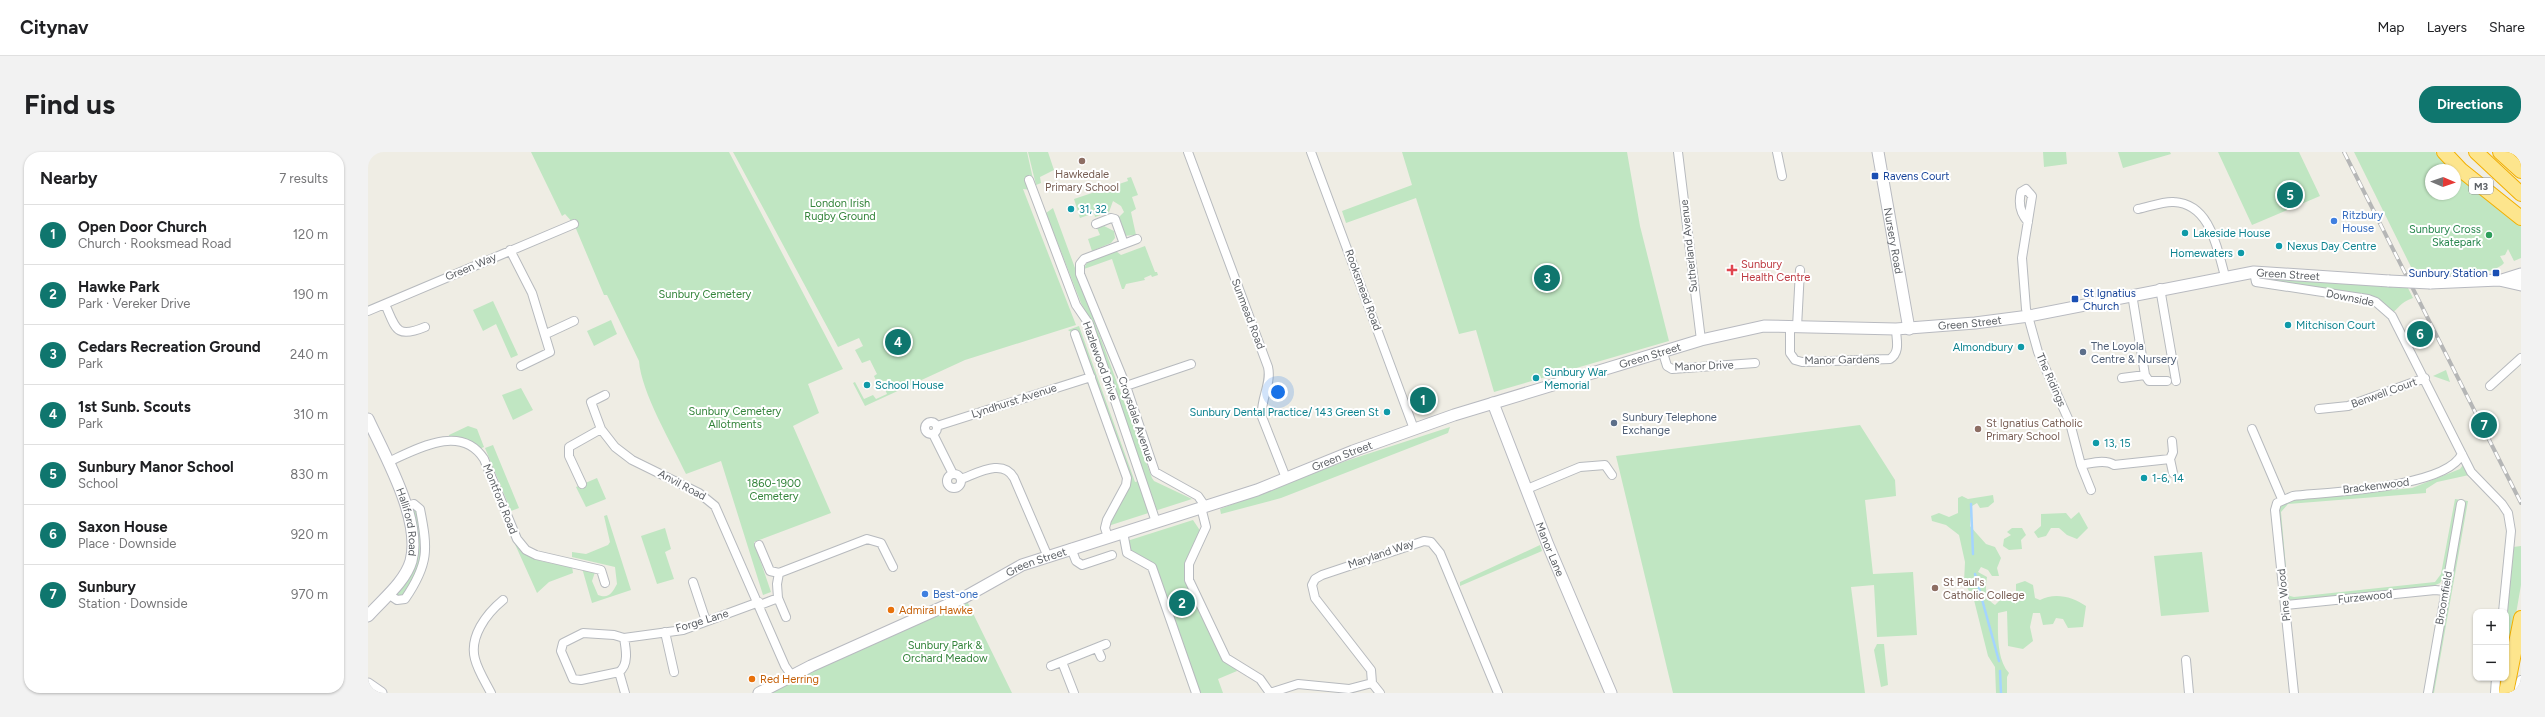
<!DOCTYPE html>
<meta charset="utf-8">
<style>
body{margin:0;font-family:Figtree,sans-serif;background:#f2f2f2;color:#202124}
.controls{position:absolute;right:12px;bottom:12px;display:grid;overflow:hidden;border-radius:8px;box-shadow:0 1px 3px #0004}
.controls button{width:36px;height:36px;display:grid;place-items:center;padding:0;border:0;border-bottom:1px solid #e0e0e0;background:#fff;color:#202124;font:20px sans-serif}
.compass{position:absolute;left:2057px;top:12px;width:36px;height:36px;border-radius:50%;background:#fff;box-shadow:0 1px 3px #0004;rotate:92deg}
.you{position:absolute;left:910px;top:240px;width:14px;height:14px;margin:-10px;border:3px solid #fff;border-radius:50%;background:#1a73e8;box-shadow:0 0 0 6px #1a73e833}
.badge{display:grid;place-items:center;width:26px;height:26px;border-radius:50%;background:#0f766e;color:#fff;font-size:13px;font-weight:700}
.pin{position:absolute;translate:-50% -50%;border:2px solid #fff;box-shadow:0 1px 4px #0006}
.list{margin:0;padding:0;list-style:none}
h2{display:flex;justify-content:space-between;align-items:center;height:52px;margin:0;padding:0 16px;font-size:17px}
h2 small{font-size:13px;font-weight:400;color:#757577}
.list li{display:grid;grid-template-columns:26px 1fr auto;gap:12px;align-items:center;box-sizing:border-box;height:60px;padding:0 16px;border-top:1px solid #e0e0e0}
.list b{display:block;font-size:15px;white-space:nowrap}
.list p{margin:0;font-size:13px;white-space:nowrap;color:#757577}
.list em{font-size:13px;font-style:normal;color:#757577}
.map{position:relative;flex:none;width:2153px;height:541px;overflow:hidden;border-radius:16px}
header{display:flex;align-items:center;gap:24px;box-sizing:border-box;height:56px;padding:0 20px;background:#fff;border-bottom:1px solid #e0e0e0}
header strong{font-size:19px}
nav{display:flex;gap:22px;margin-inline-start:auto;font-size:14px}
.intro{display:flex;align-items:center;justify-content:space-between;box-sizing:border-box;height:96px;padding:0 24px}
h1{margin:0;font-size:28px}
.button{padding:10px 18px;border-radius:16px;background:#0f766e;color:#fff;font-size:14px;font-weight:700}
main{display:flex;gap:24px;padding:0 24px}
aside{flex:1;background:#fff;border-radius:16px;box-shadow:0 1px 3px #0004}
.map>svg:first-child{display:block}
.green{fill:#c0e6c2}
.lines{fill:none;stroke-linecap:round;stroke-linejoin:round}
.stream{stroke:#a4d4ff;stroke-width:2.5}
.street-casing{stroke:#b7babe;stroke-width:10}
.secondary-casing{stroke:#b8bac0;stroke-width:13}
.highway-casing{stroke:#f3b000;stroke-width:16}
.street{stroke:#fff;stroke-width:8}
.secondary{stroke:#fff;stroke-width:11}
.highway{stroke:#fde58d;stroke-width:14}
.rail-casing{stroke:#b5b6b6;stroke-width:4}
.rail{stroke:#fff;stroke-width:2.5;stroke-dasharray:8;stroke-linecap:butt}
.secondary-bridge-casing{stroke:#b8bac0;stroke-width:13;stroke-linecap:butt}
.secondary-bridge{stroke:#fff;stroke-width:11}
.education-dot{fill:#8d6e63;stroke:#fff;stroke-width:1.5}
.transit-dot{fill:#1a4fb4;stroke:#fff;stroke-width:1.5}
.culture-dot{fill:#0f9aa8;stroke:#fff;stroke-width:1.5}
.shop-dot{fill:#3f7fe0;stroke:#fff;stroke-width:1.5}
.leisure-dot{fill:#2e9e5b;stroke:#fff;stroke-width:1.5}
.health-dot{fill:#e0444e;stroke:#fff;stroke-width:1.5}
.service-dot{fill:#5c6f8a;stroke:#fff;stroke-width:1.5}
.food-dot{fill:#e8710a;stroke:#fff;stroke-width:1.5}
.labels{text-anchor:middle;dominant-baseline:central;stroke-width:4;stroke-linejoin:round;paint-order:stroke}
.shield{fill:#fff;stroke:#8d9093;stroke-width:1}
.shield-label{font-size:10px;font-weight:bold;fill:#5c6065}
.education-label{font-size:11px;fill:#785e54;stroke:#fff;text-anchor:start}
.transit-label{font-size:11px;fill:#164399;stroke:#fff;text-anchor:start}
.park-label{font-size:11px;fill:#34843b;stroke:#fff}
.culture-label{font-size:11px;fill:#0d838f;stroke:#fff;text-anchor:start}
.shop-label{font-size:11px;fill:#366cbe;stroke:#fff;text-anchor:start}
.leisure-label{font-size:11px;fill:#27864d;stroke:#fff;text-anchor:end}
.street-label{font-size:11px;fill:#5c6065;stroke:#fff}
.health-label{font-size:11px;fill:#be3a42;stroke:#fff;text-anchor:start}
.service-label{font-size:11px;fill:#4e5e75;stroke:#fff;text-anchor:start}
.food-label{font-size:11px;fill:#c56008;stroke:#fff;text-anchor:start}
</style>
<header>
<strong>Citynav</strong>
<nav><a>Map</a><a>Layers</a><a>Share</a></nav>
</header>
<div class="intro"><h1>Find us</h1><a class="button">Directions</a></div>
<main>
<aside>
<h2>Nearby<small>7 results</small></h2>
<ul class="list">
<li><span class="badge">1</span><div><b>Open Door Church</b><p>Church · Rooksmead Road</p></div><em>120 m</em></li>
<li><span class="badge">2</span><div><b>Hawke Park</b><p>Park · Vereker Drive</p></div><em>190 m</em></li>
<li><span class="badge">3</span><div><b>Cedars Recreation Ground</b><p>Park</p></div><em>240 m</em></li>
<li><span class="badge">4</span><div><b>1st Sunb. Scouts</b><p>Park</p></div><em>310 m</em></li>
<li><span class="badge">5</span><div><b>Sunbury Manor School</b><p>School</p></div><em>830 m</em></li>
<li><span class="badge">6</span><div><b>Saxon House</b><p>Place · Downside</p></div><em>920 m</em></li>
<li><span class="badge">7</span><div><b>Sunbury</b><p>Station · Downside</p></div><em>970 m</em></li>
</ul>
</aside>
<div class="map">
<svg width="2153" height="541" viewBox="0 0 2153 541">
<rect width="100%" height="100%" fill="#efede4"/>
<!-- green -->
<path class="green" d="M163,0H361L475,217L440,232L451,261L425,274L463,361L386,390L403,440L395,443L353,309L318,322C304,292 273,240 271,209L239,143H236L206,72L197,62L194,64Z
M365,0H659L665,27L664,38L655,37L708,173L597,208L497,254L485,231L487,230L496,247L505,243L508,247L519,242L516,235L512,237L506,224L509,222L502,208L494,211L487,198L495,194L491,186L470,195Z
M660,0H680L686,18L672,25L673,31L668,33Z
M1034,0H1259L1272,74L1301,189L1126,240L1108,178L1091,182L1048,46L978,71L974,59L1044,33Z
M1675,0H1698L1699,12L1676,15Z
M1750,0H1802L1803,2L1755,16Z
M1850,0H1931L1952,44L1884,73Z
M1986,0H2067L2086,18H2063V42H2087V19L2153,74V106L2146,109L2140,97L2137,103L2132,104L2136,111C2122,127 2067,122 2047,123Z
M763,25L770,43L764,45L768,57L763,60L768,83L755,84L750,66L756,60L753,54L745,49L741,60L727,65L726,61L712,66L706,47L760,29L759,26Z
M685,56L784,326L786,329L824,347L740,374L760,334L710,185L700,178L711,174L767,330L778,327L724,171L713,151L678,61Z
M736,74L746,79L747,86L743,91L724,99L720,87L732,83L729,76Z
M777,94L787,120H789L790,123L784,125L783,123L776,126L777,128L758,132L756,137H754L744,107L716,117L720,108L748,99L753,103Z
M1907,121L2039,134L2045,146C2030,151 2032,157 2022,162L2008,150L1886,128Z
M125,149L150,203L143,206L128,172L115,179L105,158Z
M243,168L249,182L226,194L219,179Z
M2078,218L2082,230L2065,224Z
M153,236L165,258L145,268L134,243Z
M1492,273L1527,328L1528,344L1497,348L1505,422L1545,420L1549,483L1509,485L1506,433L1483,435L1497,541H1305L1248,304Z
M100,274L109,277L116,295L109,298L82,289L81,283Z
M1082,275L1080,281L913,346L853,362L852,357L978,309Z
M125,293L151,356L143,359L117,296Z
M2095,313L2101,323L2069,330L2058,337V341L1920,352L1913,360L1920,438L1922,444L1926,445L2067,430L2073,422L2087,347L2100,349L2066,541H2063L2076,424L2072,431L2065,434L1924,449L1919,446L1910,360L1913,353L1920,349L2044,336L2092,317Z
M229,326L238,347L218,355L208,335Z
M1625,343L1626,350L1620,355L1612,356L1609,351L1604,354L1602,374L1618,392L1627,395L1633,406L1629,416L1631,424H1624L1620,418L1613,415L1610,420L1619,425C1617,436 1617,447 1627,453L1633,447L1643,449L1648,452V432L1657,429L1665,433L1667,446L1672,448C1687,440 1705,445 1718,454L1715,475L1700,476L1695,467L1688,466L1685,472L1675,473L1672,461H1665L1662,475L1665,489L1655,497L1640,494L1639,459L1630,461C1630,478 1628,507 1641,521L1639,525V541H1628L1627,515L1620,504L1606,448L1596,430L1597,410L1591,383L1578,373L1564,369L1563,364L1571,361L1581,365L1590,361V346L1594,344L1600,347Z
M50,354L58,405L37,447L26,446L39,426L44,356Z
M1711,360L1720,376L1709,387L1699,383L1691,376H1683L1678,384L1670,386L1666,380L1673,374V362L1698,361L1703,367Z
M239,363L263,438L224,451L214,416L227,420L224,429L230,443C241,447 244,441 249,432L247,415L204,405V400L218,402L240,393L242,390L236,364Z
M825,368L833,380L818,412L817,428L869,519L850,527L855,541H832L788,415L764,404L759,389Z
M297,376L303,397L297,400L306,427L289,432L273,384Z
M1644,376H1654L1658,383L1653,388L1654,397L1641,398L1635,394L1636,387L1643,383L1639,380Z
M146,390C160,410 181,411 204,414L205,421L181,430L169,441Z
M1172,393L1174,399L1092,434V430Z
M2153,394V433L2138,520V460L2145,395Z
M1834,400L1841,460L1793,464L1786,404Z
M597,445L644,541H400Z
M1509,492H1516L1520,533L1513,535L1506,498Z"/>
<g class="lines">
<!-- stream -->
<path class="stream" d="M1603,352L1605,402
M1607,422L1631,509
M1632,519L1633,541"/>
<!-- street casing -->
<g class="street-casing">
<path id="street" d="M820,0L900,215C904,232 892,247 894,265L918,326
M943,0L1046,277
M1310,0L1333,188
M1409,0L1414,24
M661,28L708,153L721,172L788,370
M1770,57C1781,55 1795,49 1806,50C1843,52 1849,97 1857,124
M1660,70C1652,61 1650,52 1653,40L1658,37L1664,44L1654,106L1658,157L1670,200L1702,271L1713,313L1723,338
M728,72L743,66L747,67L756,92
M769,87L716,107L712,112V122L758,234L787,320L830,344L837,354
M142,98L164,141L182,200L153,214
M1886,120L1888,130L2000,147L2008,150L2024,164L2103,320L2134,352L2140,361L2143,379L2135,460
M1792,136L1808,229
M1764,142L1777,223L1781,229H1799
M17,152C28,177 28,187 57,175
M0,159L206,72
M1422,174V201L1427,208L1434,210L1522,207C1533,200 1528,187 1528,177
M1429,175L1432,118
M178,182L206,169
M707,182L759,326L758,333L739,368L737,376L740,385
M1295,201L1299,214L1304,217L1387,211
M1754,226L1777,223
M758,234L823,212
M2122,234L2153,206
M237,243L223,250L233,277L247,295L264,308L331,341L347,354L417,514L424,524
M1951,257L1980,254L2057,226
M557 276a6 6 0 1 1 12 0a6 6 0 1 1-12 0Z
M569,274L723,225
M1884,277L1914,347
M565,282L585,322
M1802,307L1805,321
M20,310C49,297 93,271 116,307L149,387L158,398L168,403L233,418L237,431
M1713,313C1722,311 1738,307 1746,313L1802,307L1805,300L1804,289
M579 329a7 7 0 1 1 14 0a7 7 0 1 1-14 0Z
M593,327C610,321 635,306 646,326L680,405
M214,332L201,304V295L233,277
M1159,337L1212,315L1237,313L1244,323
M833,355L838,375L821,412V428L858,506L892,527L902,541
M755,380L759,401L784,415L828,541
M391,393L402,419L411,421
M703,396L708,409L714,413L744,403
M325,430L338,469
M20,442L29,448L37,447C61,412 60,397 52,357L46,352L38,354
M410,446L409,432L411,421L499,387L513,391L525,415
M392,453L410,446L418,465
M1917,453L2067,438L2077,439
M297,480L306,520
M729,496L733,505
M1818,508L1821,541
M694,510L706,541
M683,514L738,492
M251,520C261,513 258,497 256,486
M1004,531L1003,518L947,446L944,433L947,427L954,423L1056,389L1063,390L1072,401L1130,541
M123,541C118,531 110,519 107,507C101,485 118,462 135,448
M257,541L251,520L213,528L205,527L193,499L195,491L215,481L246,483L256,486L315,478L391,450
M902,541L930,532L981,537L1004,531L1012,541
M1926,541L1907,358L1909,351L1925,344C1960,340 2078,336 2094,302
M2060,541L2093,352
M2127,541L2128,526
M2150,541L2153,528"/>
</g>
<!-- secondary casing -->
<g class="secondary-casing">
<g id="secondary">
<path id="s1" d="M1510,0L1541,177"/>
<path d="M2134,128L2153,122"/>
<path d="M2062,131L2131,128L2153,133"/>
<path id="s2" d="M1125,251L1180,393L1243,541"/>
<path id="s3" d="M0,267C17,304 54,368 43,409C37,430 14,448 0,464"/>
<path d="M0,532L13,541"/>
<path id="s4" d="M391,541L443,514L597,445L654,413L889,338L985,299L1086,263L1333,188L1396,174L1528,177L1607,171L1661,164L1886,120L2021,129"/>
</g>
</g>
<!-- highway casing -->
<g class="highway-casing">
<path id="highway" d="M2076,0L2093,18L2153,66
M2108,0L2153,42
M2132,0L2153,19
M2138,541L2153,466"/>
</g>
<!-- street -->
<use href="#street" class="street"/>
<!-- secondary -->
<use href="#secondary" class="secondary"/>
<!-- highway -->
<use href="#highway" class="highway"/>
<!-- rail casing -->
<g class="rail-casing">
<path id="rail" d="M1976,0L2153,351"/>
</g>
<!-- rail -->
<use href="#rail" class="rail"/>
<!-- secondary-bridge casing -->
<g class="secondary-bridge-casing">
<path id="secondary-bridge" d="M2021,129L2062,131"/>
</g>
<!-- secondary-bridge -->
<use href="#secondary-bridge" class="secondary-bridge"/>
</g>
<!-- markers -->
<g class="education-dot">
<circle cx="714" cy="9" r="4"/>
<circle cx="1610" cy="277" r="4"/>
<circle cx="1567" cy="436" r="4"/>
</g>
<g class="transit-dot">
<rect x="1503" y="20" width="8" height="8" rx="2"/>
<rect x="2124" y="117" width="8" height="8" rx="2"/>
<rect x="1703" y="143" width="8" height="8" rx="2"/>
</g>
<g class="culture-dot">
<circle cx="703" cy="57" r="4"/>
<circle cx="1817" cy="81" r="4"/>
<circle cx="1911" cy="94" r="4"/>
<circle cx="1873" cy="101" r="4"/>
<circle cx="1920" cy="173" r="4"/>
<circle cx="1653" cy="195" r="4"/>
<circle cx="1168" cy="226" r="4"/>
<circle cx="499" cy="233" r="4"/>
<circle cx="1019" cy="260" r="4"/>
<circle cx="1728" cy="291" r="4"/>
<circle cx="1776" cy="326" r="4"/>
</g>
<g class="shop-dot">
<circle cx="1966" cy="69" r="4"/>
<circle cx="557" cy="442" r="4"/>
</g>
<circle class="leisure-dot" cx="2121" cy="83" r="4"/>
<path class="health-dot" d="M1362 112h4v4h4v4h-4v4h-4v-4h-4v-4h4z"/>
<g class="service-dot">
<circle cx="1715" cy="200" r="4"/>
<circle cx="1246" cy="271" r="4"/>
</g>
<g class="food-dot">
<circle cx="523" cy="458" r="4"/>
<circle cx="384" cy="527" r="4"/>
</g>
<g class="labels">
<!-- shield labels -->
<rect class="shield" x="2101" y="26" width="24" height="16" rx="3"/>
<g class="shield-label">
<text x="2113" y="34">M3</text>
</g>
<!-- education labels -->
<g class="education-label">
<text x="714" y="22" text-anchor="middle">Hawkedale<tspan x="714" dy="13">Primary School</tspan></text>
<text x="1618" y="271">St Ignatius Catholic<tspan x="1618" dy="13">Primary School</tspan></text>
<text x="1575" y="430">St Paul's<tspan x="1575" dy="13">Catholic College</tspan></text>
</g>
<!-- transit labels -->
<g class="transit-label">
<text x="1515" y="24">Ravens Court</text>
<text x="2120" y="121" text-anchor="end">Sunbury Station</text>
<text x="1715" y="141">St Ignatius<tspan x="1715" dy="13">Church</tspan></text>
</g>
<!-- park labels -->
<g class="park-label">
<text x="472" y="51">London Irish<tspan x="472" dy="13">Rugby Ground</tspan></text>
<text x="337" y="142">Sunbury Cemetery</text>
<text x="367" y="259">Sunbury Cemetery<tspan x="367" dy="13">Allotments</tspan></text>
<text x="406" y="331">1860-1900<tspan x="406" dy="13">Cemetery</tspan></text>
<text x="577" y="493">Sunbury Park &amp;<tspan x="577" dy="13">Orchard Meadow</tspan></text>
</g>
<!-- culture labels -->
<g class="culture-label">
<text x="711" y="57">31, 32</text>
<text x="1825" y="81">Lakeside House</text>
<text x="1919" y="94">Nexus Day Centre</text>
<text x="1865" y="101" text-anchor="end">Homewaters</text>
<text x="1928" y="173">Mitchison Court</text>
<text x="1645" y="195" text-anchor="end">Almondbury</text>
<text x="1176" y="220">Sunbury War<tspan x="1176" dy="13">Memorial</tspan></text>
<text x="507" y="233">School House</text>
<text x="1011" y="260" text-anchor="end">Sunbury Dental Practice/ 143 Green St</text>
<text x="1736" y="291">13, 15</text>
<text x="1784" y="326">1-6, 14</text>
</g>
<!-- shop labels -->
<g class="shop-label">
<text x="1974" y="63">Ritzbury<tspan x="1974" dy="13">House</tspan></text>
<text x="565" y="442">Best-one</text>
</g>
<!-- leisure labels -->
<g class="leisure-label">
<text x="2113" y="77">Sunbury Cross<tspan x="2113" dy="13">Skatepark</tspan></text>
</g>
<!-- street labels -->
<g class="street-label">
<text stroke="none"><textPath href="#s1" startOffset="90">Nursery Road</textPath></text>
<text transform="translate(1321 94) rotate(-96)">Sutherland Avenue</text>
<text transform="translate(103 115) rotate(-23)">Green Way</text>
<text stroke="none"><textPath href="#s4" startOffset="1602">Green Street</textPath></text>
<text transform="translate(995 138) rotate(70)">Rooksmead Road</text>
<text transform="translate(1982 146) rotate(11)">Downside</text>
<text transform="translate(880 162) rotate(69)">Sunmead Road</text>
<text stroke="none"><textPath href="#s4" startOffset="1279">Green Street</textPath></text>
<text stroke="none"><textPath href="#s4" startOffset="955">Green Street</textPath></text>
<text transform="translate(1474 208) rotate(-1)">Manor Gardens</text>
<text transform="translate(732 209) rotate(70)">Hazlewood Drive</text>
<text transform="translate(1336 214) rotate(-2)">Manor Drive</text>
<text transform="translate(1683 228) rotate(66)">The Ridings</text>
<text transform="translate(2016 241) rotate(-20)">Benwell Court</text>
<text transform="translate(646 249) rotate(-18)">Lyndhurst Avenue</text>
<text transform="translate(768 267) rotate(71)">Croysdale Avenue</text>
<text stroke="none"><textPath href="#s4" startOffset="631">Green Street</textPath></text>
<text transform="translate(314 333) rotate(28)">Anvil Road</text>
<text transform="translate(2008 334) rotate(-7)">Brackenwood</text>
<text transform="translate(132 347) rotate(68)">Montford Road</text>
<text stroke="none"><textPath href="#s3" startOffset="111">Halliford Road</textPath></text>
<text stroke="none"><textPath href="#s2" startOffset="157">Manor Lane</textPath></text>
<text transform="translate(1013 402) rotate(-19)">Maryland Way</text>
<text stroke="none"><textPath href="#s4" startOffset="307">Green Street</textPath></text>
<text transform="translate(1916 443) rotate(-96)">Pine Wood</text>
<text transform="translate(1997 445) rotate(-6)">Furzewood</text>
<text transform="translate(2076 446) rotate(-80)">Broomfield</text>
<text transform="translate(334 469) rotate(-17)">Forge Lane</text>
</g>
<!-- health labels -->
<g class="health-label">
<text x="1373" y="112">Sunbury<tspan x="1373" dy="13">Health Centre</tspan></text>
</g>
<!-- service labels -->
<g class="service-label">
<text x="1723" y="194">The Loyola<tspan x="1723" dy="13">Centre &amp; Nursery</tspan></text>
<text x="1254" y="265">Sunbury Telephone<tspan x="1254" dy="13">Exchange</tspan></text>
</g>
<!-- food labels -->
<g class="food-label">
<text x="531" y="458">Admiral Hawke</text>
<text x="392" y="527">Red Herring</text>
</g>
</g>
</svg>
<div class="controls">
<button>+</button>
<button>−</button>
</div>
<svg class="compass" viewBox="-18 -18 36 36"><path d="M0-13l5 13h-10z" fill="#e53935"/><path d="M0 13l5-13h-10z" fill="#757577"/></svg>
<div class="you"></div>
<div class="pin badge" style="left:1055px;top:248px">1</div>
<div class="pin badge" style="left:814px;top:451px">2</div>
<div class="pin badge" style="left:1179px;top:126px">3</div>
<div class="pin badge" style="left:530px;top:190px">4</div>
<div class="pin badge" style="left:1922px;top:43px">5</div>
<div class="pin badge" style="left:2052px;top:182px">6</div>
<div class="pin badge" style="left:2116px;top:273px">7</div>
</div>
</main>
